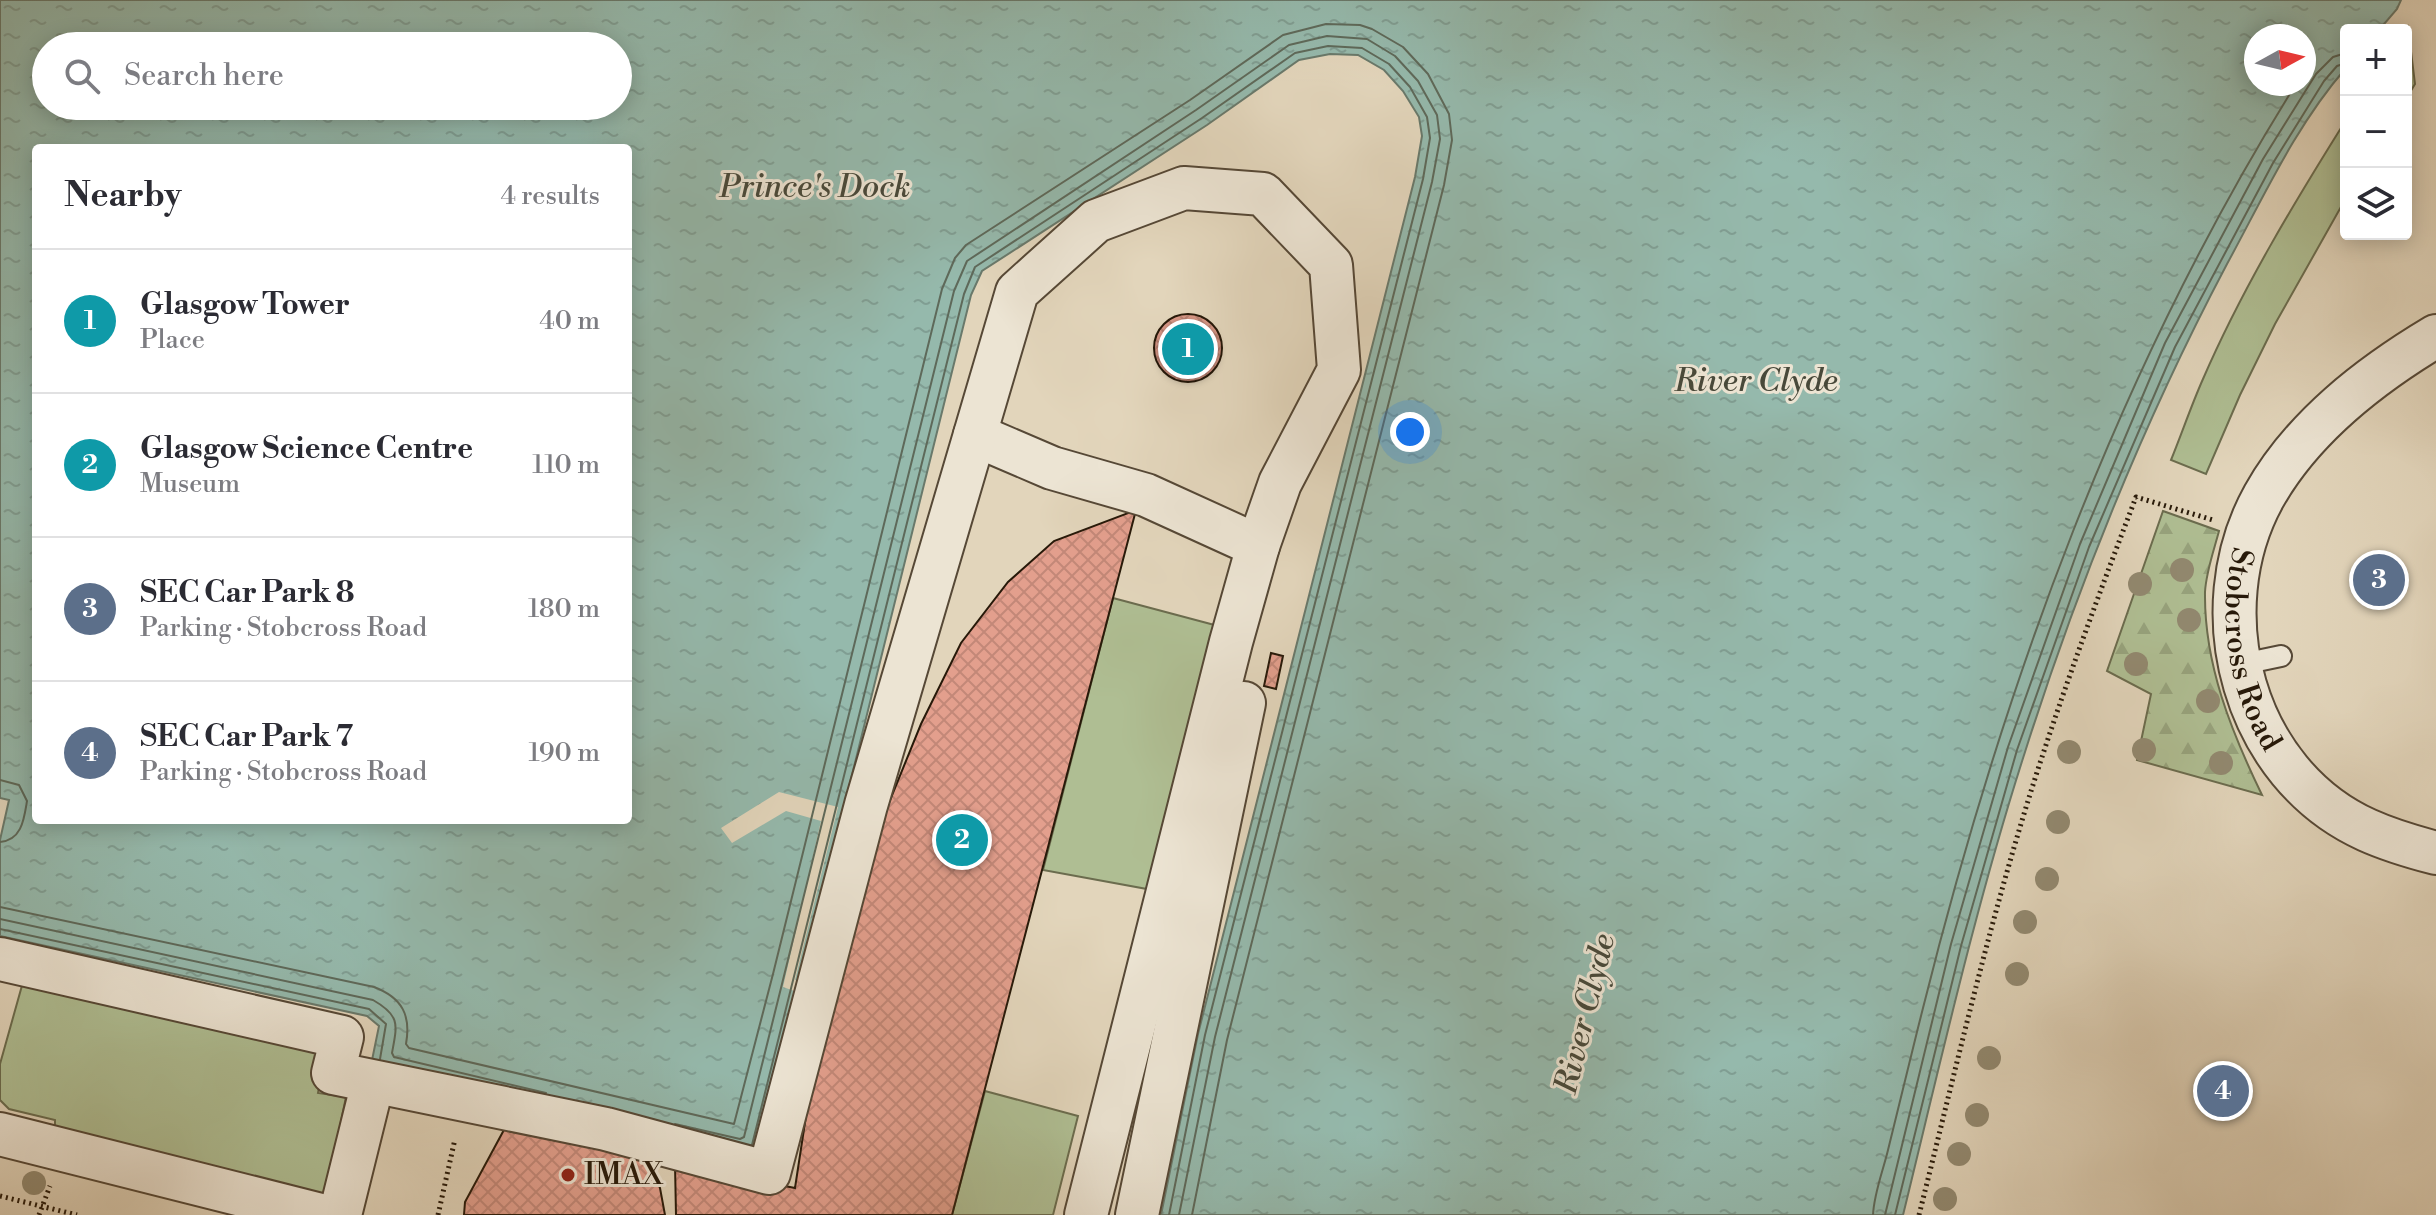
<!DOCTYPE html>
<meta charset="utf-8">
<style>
body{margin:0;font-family:"Libre Bodoni",serif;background:#f7f7f7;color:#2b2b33}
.controls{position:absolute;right:24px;top:24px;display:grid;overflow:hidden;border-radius:8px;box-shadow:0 4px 20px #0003}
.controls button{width:72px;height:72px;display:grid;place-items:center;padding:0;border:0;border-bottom:2px solid #e1e1e2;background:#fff;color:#2b2b33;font:40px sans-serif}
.compass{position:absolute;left:2244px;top:24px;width:72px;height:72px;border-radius:50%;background:#fff;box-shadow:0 4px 20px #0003;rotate:82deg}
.you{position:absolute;left:1410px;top:432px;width:28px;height:28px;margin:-20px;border:6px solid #fff;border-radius:50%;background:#1a73e8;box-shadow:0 0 0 12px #1a73e833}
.badge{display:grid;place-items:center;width:52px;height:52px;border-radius:50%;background:#0f766e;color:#fff;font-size:26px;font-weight:700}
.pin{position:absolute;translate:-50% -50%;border:4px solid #fff;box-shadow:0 2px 8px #0006}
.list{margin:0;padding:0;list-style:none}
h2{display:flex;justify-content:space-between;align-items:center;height:104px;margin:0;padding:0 32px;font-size:34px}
h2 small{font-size:26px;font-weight:400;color:#7c7c81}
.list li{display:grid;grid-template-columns:52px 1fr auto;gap:24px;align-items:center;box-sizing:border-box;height:144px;padding:0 32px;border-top:2px solid #e1e1e2}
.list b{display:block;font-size:30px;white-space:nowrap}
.list p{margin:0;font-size:26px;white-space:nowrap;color:#7c7c81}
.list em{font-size:26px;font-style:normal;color:#7c7c81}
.icon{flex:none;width:44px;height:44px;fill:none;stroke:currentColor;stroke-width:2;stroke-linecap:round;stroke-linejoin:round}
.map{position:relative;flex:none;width:2436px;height:1215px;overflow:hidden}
.search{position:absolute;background:#fff;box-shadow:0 4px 20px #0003;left:32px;top:32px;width:600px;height:88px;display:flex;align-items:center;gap:20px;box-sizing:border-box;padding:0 28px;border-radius:44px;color:#7c7c81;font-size:30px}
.panel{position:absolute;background:#fff;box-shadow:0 4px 20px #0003;left:32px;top:144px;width:600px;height:680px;border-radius:8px}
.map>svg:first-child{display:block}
.green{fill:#afbe93;stroke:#6b6c4e;stroke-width:2}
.forest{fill:url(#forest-firs);stroke:#6b6c4e;stroke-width:2}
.water{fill:url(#water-ripples);stroke:#69796b;stroke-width:2;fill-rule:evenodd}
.pier{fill:#e2d5bb}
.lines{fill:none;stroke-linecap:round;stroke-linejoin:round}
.shore{stroke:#5e695a;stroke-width:2}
.building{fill:url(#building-cross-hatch);stroke:#271909;stroke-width:2}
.lane-casing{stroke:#564836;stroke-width:24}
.street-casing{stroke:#564836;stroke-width:46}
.path{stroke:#271909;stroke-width:5;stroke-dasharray:2 4;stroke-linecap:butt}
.lane{stroke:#ece4d3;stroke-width:20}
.street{stroke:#ece4d3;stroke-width:42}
.tree{fill:#928970}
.poi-dot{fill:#8f2418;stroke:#ece4d3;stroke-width:3}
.labels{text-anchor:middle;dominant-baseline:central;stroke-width:6;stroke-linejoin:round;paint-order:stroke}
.street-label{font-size:30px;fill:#271909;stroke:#ece4d3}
.poi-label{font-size:30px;fill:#271909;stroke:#ece4d3;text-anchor:start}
.water-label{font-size:32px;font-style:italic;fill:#48493a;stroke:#ece4d3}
</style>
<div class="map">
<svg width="2436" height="1215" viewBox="0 0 2436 1215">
<defs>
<pattern id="forest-firs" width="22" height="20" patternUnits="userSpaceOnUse" patternTransform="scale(2)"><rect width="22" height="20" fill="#afbe93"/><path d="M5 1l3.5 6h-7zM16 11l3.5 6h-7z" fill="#97a37d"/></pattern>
<pattern id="water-ripples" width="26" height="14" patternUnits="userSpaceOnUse" patternTransform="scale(2)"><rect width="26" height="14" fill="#95b9ac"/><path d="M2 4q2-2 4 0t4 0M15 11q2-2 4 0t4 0" fill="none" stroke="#809e93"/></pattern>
<pattern id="building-cross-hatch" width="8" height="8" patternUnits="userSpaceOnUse" patternTransform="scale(2)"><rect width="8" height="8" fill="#e39f8d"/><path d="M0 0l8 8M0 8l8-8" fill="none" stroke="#c38878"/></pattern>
</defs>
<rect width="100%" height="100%" fill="#e2d5bb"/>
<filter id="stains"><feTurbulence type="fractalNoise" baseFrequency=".0025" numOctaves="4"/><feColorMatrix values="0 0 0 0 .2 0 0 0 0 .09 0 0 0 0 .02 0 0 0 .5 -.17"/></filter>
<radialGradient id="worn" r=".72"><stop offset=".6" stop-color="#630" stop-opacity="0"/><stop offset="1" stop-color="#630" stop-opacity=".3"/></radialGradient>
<!-- green -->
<path class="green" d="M2408,27L2415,84L2406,99V30Z
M2346,120V198L2275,324L2240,395L2206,474L2171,460C2182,433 2191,406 2203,379C2242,289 2294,203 2346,120Z
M1113,598L1222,627L1158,891L1043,870Z
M23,982L326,1048L318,1093L346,1097L324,1204L55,1138V1120L9,1109L0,1100V1064Z
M985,1091L1078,1116L1053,1215H952Z"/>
<!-- forest -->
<path class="forest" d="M2163,511L2219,531C2214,550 2206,572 2205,592C2204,664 2231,731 2262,795L2137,760L2151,694L2107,671Z"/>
<!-- water -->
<path class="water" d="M0,0H2401L2397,9L2379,30H2346V68C2296,125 2263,198 2227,264C2145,419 2078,585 2025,752C1976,904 1941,1060 1903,1215H1161L1198,1034L1415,177L1422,136L1419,117L1403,91L1384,70L1358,55L1330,54L1299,60L1207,125L982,271L971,295L756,1162L370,1070L379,1026L367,1016L0,936V840L9,800L0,798ZM2256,36H2304V84H2256ZM46,46H618V106H46ZM36,148H628V820H36Z"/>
<!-- pier -->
<path class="pier" d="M779,792L838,807L795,980L802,982L800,993L783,987L821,821L786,811L732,843L721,828Z"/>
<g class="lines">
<!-- shore -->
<path class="shore" d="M0,780L19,785L27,801C24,819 22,840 0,842
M0,907L374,987C403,998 411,1016 406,1044L409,1048L734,1124L773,974L942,289L955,258L966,245L1190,100L1283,35L1326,24L1360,25L1372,29L1403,47L1428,74L1449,114L1452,140L1444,185L1227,1040L1192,1215
M0,919L373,1000C401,1016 397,1025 392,1053L394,1057L546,1093
M0,929L369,1009L386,1024L380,1059
M675,1124L740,1139L744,1137L954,291L967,261L1196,110L1289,45L1327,36L1367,39L1395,56L1418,81L1437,115L1440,139L1432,182L1215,1037L1179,1215
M752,1145L964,294L975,267L1202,118L1295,53L1328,46L1362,48L1389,64L1410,87L1427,117L1430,138L1423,179L1205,1035L1169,1215
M1873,1215C1874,1193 1883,1171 1888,1150C1900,1102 1911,1055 1923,1008C2004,684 2118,368 2296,84
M1885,1215L1951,944L2008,747L2080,544L2165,343L2263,159L2316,74L2333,57L2346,53
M1895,1215L1961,946L2017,750L2089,547L2175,347L2273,163L2324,81L2337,66L2346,63"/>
</g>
<!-- building -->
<path class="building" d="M1154 348a34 34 0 1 1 68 0a34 34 0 1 1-68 0Z
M1136,510L952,1215H676L675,1164L795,1188L813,1070L886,810L921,724L961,643L1008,582L1054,541Z
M1271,653L1283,656L1276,689L1264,686Z
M538,1121L650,1161L660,1188L665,1215H464L465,1202L505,1128Z"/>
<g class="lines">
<!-- lane casing -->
<g class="lane-casing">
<path id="lane" d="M2238,665L2281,656"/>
</g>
<!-- street casing -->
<g class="street-casing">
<g id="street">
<path id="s1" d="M2436,336C2369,376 2303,427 2264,496C2200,611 2243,774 2367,830C2389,840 2413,847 2436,853"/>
<path d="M975,435L1052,468L1146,495L1258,546L1231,642L1086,1215"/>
<path d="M0,959L342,1037L333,1073L606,1129L769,1173L866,805L1017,292L1096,221L1184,188L1263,194L1331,265L1339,370L1280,483L1258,546"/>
<path d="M0,1134L321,1215"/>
<path d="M340,1215L373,1082"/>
<path d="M1137,1215L1244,703"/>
</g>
</g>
<!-- path -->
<path class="path" d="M0,1196L77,1215
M39,1215L50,1186
M438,1215L455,1139
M1919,1215C1955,1072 1988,928 2032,788C2063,690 2099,594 2136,497L2213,520"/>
<!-- lane -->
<use href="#lane" class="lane"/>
<!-- street -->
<use href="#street" class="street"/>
</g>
<!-- trees -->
<g class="tree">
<circle cx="2182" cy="570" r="12"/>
<circle cx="2140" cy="584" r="12"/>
<circle cx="2189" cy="620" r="12"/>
<circle cx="2136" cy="664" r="12"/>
<circle cx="2208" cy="701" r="12"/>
<circle cx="2144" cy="750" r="12"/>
<circle cx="2069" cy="752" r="12"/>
<circle cx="2221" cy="763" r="12"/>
<circle cx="2058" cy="822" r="12"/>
<circle cx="2047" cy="879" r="12"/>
<circle cx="2025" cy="922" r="12"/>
<circle cx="2017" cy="974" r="12"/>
<circle cx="1989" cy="1058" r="12"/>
<circle cx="1977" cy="1115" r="12"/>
<circle cx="1959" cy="1154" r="12"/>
<circle cx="34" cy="1183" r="12"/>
<circle cx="1945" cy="1199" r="12"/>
</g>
<!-- markers -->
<circle class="poi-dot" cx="568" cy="1175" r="8"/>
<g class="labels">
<!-- street labels -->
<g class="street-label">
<text stroke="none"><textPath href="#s1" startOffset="398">Stobcross Road</textPath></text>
</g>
<!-- poi labels -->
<g class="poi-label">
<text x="584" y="1175">IMAX</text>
</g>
<!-- water labels -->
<g class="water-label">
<text x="815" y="187">Prince's Dock</text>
<text x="1756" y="381">River Clyde</text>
<text transform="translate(1585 1014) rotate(-76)">River Clyde</text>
</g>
</g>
<rect width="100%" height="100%" filter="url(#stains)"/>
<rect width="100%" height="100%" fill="url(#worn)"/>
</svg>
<div class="controls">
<button>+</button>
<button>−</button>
<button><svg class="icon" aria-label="layers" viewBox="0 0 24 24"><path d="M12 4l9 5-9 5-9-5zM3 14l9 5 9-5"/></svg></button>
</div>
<svg class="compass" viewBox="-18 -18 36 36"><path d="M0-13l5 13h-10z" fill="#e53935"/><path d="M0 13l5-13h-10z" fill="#7c7c81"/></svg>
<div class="you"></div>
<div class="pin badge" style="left:1188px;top:349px;background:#0f9aa8">1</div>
<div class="pin badge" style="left:962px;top:840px;background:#0f9aa8">2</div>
<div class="pin badge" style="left:2379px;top:580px;background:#5c6f8a">3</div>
<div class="pin badge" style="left:2223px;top:1091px;background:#5c6f8a">4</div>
<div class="search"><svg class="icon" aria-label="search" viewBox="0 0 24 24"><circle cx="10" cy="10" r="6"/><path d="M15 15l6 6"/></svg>Search here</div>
<section class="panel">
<h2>Nearby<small>4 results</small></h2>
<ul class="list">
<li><span class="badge" style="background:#0f9aa8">1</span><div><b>Glasgow Tower</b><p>Place</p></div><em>40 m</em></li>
<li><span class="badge" style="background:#0f9aa8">2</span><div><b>Glasgow Science Centre</b><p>Museum</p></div><em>110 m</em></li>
<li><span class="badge" style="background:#5c6f8a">3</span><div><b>SEC Car Park 8</b><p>Parking · Stobcross Road</p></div><em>180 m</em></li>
<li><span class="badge" style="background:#5c6f8a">4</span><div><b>SEC Car Park 7</b><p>Parking · Stobcross Road</p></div><em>190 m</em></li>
</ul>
</section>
</div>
